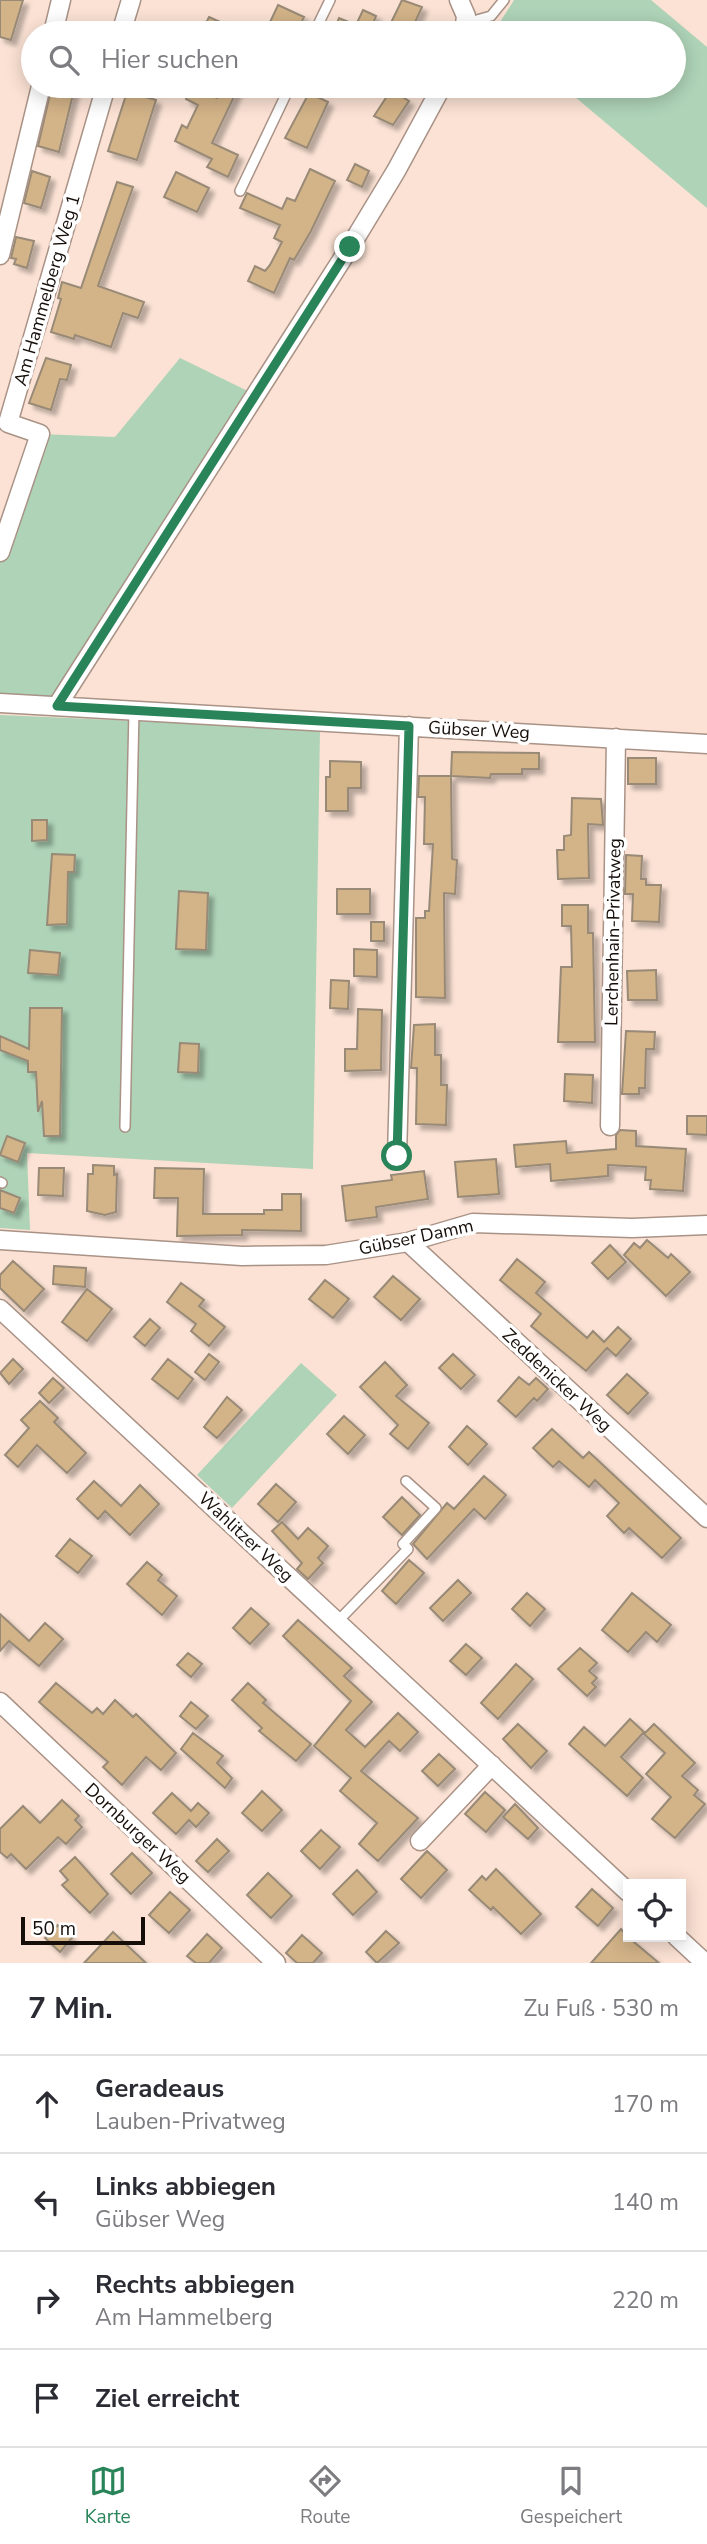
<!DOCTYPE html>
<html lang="de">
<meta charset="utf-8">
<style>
body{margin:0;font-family:"Nunito Sans",sans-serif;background:#f2f2f3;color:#2b2b33}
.controls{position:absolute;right:21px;bottom:21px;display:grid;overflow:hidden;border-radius:0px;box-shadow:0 4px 18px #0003}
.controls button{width:63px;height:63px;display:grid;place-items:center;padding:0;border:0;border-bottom:2px solid #e1e1e2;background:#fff;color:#2b2b33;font:35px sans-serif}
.scale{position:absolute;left:21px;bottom:18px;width:124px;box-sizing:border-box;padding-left:7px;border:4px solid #160e09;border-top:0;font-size:19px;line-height:24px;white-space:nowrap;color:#160e09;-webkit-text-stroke:5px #fff;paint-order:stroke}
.stop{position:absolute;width:21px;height:21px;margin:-16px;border:5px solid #29845a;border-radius:50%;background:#fff}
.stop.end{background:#29845a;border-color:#fff;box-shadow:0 2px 7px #0008}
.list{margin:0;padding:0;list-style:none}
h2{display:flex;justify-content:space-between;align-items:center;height:91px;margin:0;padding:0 28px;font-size:30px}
h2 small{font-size:23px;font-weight:400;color:#7c7c81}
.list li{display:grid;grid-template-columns:46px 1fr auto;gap:21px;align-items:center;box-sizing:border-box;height:98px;padding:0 28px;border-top:2px solid #e1e1e2}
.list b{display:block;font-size:26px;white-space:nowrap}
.list p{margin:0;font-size:23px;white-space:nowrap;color:#7c7c81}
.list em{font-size:23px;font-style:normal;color:#7c7c81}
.icon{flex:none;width:38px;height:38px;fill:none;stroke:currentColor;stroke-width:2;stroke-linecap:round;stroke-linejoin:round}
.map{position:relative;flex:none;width:707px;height:1963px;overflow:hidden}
.search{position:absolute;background:#fff;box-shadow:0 4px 18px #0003;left:21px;right:21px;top:21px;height:77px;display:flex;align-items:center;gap:18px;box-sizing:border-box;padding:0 24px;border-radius:38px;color:#7c7c81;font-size:26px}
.sheet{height:483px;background:#fff}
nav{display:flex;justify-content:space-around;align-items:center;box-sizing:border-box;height:98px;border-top:2px solid #e1e1e2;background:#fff;font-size:19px;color:#7c7c81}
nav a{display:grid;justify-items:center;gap:4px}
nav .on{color:#29845a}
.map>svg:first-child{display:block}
.green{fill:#aed3b7}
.building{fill:#d3b388;stroke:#988a76;stroke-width:2;filter:url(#shadow)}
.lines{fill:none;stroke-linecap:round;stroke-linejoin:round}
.service-casing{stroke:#a99286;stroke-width:12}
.minor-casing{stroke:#a99286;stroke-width:21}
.service{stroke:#fff;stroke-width:9}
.minor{stroke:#fff;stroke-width:18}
.route{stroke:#29845a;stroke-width:9}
.labels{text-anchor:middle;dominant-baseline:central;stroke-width:7;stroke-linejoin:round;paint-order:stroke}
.street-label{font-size:18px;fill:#160e09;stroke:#fff}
</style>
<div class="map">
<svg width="707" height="1963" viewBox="0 0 707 1963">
<defs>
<filter id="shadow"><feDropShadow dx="5" dy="5" stdDeviation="2" flood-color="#0004"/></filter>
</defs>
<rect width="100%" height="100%" fill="#fbe2d4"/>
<!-- green -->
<path class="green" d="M514,0H651L707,47V208L562,86H674V33H499L495,30Z
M180,358L256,395L57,706L0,703V552L40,434L115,437Z
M0,715L320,729L313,1169L27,1153L30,1230L0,1228Z
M301,1363L337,1395L232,1508L197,1475Z"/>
<!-- building -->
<path class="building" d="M0,0H23L11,40L0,37Z
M402,0L422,7L410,33H386Z
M278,5L304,17L296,33H265Z
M363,10L376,16L370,31L376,33H333L339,18L356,25Z
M209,17L244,33H201Z
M52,86H75L59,152L38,146Z
M192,86L217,98L223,86H239L212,143L238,155L228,177L207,167L212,159L175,141L182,125L187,128L198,105L186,99Z
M391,90L409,101L393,125L374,116Z
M127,92L156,100L137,160L108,151Z
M309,93L328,102L307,148L285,138Z
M355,164L369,171L362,187L347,180Z
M310,169L335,181L311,231L294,260L290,258L274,293L248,281L255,266L265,271L270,265L282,242L274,238L280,225L240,208L247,193L282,209L287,198L295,201Z
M32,171L50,177L41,208L24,203Z
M176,172L209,188L197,212L164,197Z
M117,182L133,187L98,286L144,302L138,318L123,313L111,347L75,335L74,339L51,332L61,299L58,298L62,282L81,288Z
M16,237L34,241L27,268L14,264L16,259L11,258Z
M46,358L71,365L67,380L60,379L51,410L29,403Z
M452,752L539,753V769H522V774H491L490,778L451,776Z
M628,758H656V784H628Z
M330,761L361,762V788H348V811H326V777H330Z
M419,776H451L452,859L457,860L455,894L444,893L445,998L416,997V918H425V911H429L433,844H424L425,797H418Z
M572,798L601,799L603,825L588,824L589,878L558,879L557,850H564V836L571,835Z
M32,820H47V840L32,841Z
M52,854L75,855L74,872H68L67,924L47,925Z
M626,855L642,856L641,879H646V885H661L659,922L632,921L633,894H625Z
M337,889H370V914H337Z
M179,891L208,893L206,950L176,949Z
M562,905H588V933H593L595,1042H558L561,967H572L571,926H562Z
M371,922H384V941H371Z
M354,949L377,950V977L354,976Z
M30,950L60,953L58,975L28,973Z
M656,970L657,1000H628L627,971Z
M331,980L349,981L348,1009L330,1008Z
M30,1008H62L60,1136H44L42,1101L38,1112L36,1072H28V1061L0,1050V1036L29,1049Z
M358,1009L382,1010L381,1070L345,1071V1049H357Z
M435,1024V1055H441V1085H447L446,1125L416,1124L417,1068H411L414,1025Z
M626,1031L655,1032L654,1049H646L645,1088H639V1094H622Z
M180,1043L199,1044L198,1073L178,1072Z
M565,1074L593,1075L592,1103L564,1101Z
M687,1116H707V1135L687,1134Z
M620,1130L636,1131V1146L686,1149L683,1191L650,1189L651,1180H645L646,1167L608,1165V1176L551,1181L550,1164L516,1167L514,1145L566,1141L567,1153L616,1149V1135Z
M7,1136L25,1143L18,1162L0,1155Z
M496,1159L499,1194L458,1197L455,1162Z
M93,1165L114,1166V1175L117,1174L116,1212L105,1215L87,1211L88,1174H93Z
M39,1168H64L63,1196L38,1195Z
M155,1168L204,1169L203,1214H264V1210H282V1194H301V1231L242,1230V1235L177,1236L178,1198H154Z
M424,1171L428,1199L376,1207L377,1217L346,1221L342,1186L392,1180L391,1175Z
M0,1190L20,1198L14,1213L0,1208Z
M647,1240L668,1258L671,1254L690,1272L666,1296L624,1255L634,1243L640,1248Z
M610,1245L626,1262L608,1279L592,1263Z
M517,1259L545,1282L536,1293L587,1338L593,1331L604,1342L618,1327L631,1339L616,1356L607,1348L586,1371L531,1326L541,1314L500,1280Z
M13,1261L44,1289L24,1311L0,1288V1275Z
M54,1266L86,1268L85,1287L53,1284Z
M393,1276L420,1299L401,1320L374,1297Z
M325,1280L349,1299L333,1318L309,1299Z
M181,1283L204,1300L199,1306L225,1327L209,1346L191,1331L196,1324L167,1302Z
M87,1289L112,1309L87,1341L62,1322Z
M150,1319L160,1328L145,1346L134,1337Z
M209,1354L219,1362L205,1380L195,1372Z
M453,1354L475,1375L461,1389L439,1368Z
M13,1359L23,1369L9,1384L0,1373Z
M168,1359L193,1379L178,1399L152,1379Z
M385,1362L407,1385L396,1396L429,1423L408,1449L390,1434L398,1425L360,1387Z
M627,1374L648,1393L628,1414L607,1395Z
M519,1377L529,1385L536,1378L548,1389L537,1401L534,1398L516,1417L498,1401Z
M53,1378L64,1388L49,1403L39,1393Z
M227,1397L242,1410L217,1438L204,1427Z
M40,1401L58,1418L54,1422L86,1453L67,1473L37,1445L18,1467L5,1455L29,1428L21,1420Z
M344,1416L365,1435L348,1454L327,1434Z
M467,1426L487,1444L468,1465L449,1447Z
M552,1429L583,1458L589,1452L681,1538L662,1558L629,1528L624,1533L607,1516L619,1503L595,1480L589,1487L559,1461L553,1467L533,1448Z
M484,1476L506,1495L485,1519L474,1509L427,1559L413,1544L447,1503L454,1509Z
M94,1481L121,1506L140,1485L159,1504L130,1535L105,1511L98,1519L77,1499Z
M276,1484L296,1502L278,1522L258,1504Z
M402,1497L420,1515L402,1535L383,1517Z
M282,1522L298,1539L308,1528L328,1546L318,1558L323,1563L308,1579L297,1569L302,1563L272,1531Z
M70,1539L92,1556L78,1573L56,1556Z
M409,1560L424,1573L396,1604L382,1591Z
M147,1562L162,1575L158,1580L177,1596L162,1615L127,1584Z
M458,1580L471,1593L443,1621L430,1608Z
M527,1593L545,1609L530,1626L512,1609Z
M632,1593L671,1625L657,1642L646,1632L628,1652L602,1630Z
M251,1608L269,1624L250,1644L233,1628Z
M0,1614L29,1641L45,1623L63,1639L39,1666L9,1641L0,1651Z
M298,1620L352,1668L344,1676L372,1702L346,1730L365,1747L398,1713L418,1732L400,1751L389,1741L361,1771L418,1818L378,1861L359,1844L377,1823L340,1791L351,1778L314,1746L351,1701L283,1636Z
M466,1644L482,1658L466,1675L450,1661Z
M580,1648L597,1663L589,1671L597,1678L592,1683L596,1687L587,1696L558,1669Z
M188,1653L202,1664L191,1677L177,1665Z
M516,1664L533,1679L498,1719L481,1703Z
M56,1683L92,1713L97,1708L103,1714L115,1700L133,1717L136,1714L176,1753L161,1770L146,1757L122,1785L103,1767L108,1762L39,1702Z
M248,1683L266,1700L263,1703L311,1744L296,1761L259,1731L262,1728L232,1700Z
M191,1702L208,1716L196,1729L180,1716Z
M630,1719L644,1732L621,1757L643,1778L627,1796L569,1744L584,1727L605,1746Z
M518,1724L547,1751L531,1768L503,1739Z
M654,1724L695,1763L682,1776L698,1790L694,1795L705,1804L675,1838L652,1819L671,1797L646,1774L665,1753L644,1734Z
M193,1733L223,1756L217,1763L232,1778L225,1788L181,1749Z
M439,1754L455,1769L438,1786L422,1771Z
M262,1791L282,1810L262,1831L242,1813Z
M485,1792L505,1810L486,1832L465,1814Z
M172,1793L191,1811L198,1803L209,1813L196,1827L189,1820L176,1834L153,1813Z
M62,1800L79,1816L75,1820L82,1827L66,1844L58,1837L26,1869L11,1854L7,1858L0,1852V1829L23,1806L40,1823Z
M515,1804L538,1828L528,1839L503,1817Z
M321,1830L340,1847L320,1869L301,1851Z
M217,1839L229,1851L208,1872L196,1861Z
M427,1851L447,1870L421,1898L401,1879Z
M132,1853L152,1873L131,1894L111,1874Z
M75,1857L108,1894L90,1913L62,1885L68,1880L60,1871Z
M496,1869L541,1914L521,1934L493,1907L491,1910L469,1890L482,1876L486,1880Z
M357,1870L377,1892L353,1915L333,1894Z
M268,1873L292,1896L271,1918L247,1895Z
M592,1889L613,1908L598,1926L576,1907Z
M170,1892L190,1910L169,1933L149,1915Z
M58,1925L72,1938L60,1952L45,1938Z
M621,1929L628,1937L659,1963H591Z
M386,1931L399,1943L377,1963L366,1952Z
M113,1932L146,1963H84Z
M207,1934L222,1948L209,1963H196L187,1956Z
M302,1935L322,1953L313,1963H297L286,1953Z"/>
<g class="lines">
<!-- service casing -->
<g class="service-casing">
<path id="service" d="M466,23L491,16L504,0
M314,33L330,0
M240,191L290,86
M125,1127L134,710
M0,1182L2,1183
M337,1622L408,1549L403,1544L436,1508L406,1481"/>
</g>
<!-- minor casing -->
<g class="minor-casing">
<path id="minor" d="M459,0L466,16L464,33
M53,33L61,0
M121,33L131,0
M0,255L41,86
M0,552L40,434L8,423L106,86
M0,703L707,744
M57,706L350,247L396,171L442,86
M610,1126L616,738
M397,1156L409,726
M0,1240L242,1256L326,1255L408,1242L473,1223L632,1228L707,1225
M408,1242L707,1518
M0,1309L628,1892
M0,1702L276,1963
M420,1841L492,1765
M677,1937L705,1963"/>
</g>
<!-- service -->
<use href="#service" class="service"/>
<!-- minor -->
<use href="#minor" class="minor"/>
</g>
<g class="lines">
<!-- route -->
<path class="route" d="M350,247L57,706L409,726L397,1156"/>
</g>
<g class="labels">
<!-- street labels -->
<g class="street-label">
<text transform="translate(47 290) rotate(-74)">Am Hammelberg Weg 1</text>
<text transform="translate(479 730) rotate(3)">Gübser Weg</text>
<text transform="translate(613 932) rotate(-89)">Lerchenhain-Privatweg</text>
<text transform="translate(416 1237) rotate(-12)">Gübser Damm</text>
<text transform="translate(557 1380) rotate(43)">Zeddenicker Weg</text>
<text transform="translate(246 1537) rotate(43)">Wahlitzer Weg</text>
<text transform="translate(138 1833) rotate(43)">Dornburger Weg</text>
</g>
</g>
</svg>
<div class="controls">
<button><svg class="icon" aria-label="locate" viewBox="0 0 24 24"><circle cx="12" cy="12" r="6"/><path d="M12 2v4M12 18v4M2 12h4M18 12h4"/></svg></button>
</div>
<div class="scale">50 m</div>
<div class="stop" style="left:397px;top:1156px"></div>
<div class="stop end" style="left:350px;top:247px"></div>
<div class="search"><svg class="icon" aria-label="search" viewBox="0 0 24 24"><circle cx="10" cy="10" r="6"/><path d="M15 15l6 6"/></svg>Hier suchen</div>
</div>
<section class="sheet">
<h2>7 Min.<small>Zu Fuß · 530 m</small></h2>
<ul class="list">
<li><svg class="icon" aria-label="ahead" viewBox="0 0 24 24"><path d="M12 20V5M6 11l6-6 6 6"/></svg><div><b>Geradeaus</b><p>Lauben-Privatweg</p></div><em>170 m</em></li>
<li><svg class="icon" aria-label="left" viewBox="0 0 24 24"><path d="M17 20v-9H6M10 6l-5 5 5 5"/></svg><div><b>Links abbiegen</b><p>Gübser Weg</p></div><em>140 m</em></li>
<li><svg class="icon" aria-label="right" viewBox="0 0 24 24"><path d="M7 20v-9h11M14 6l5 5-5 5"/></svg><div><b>Rechts abbiegen</b><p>Am Hammelberg</p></div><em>220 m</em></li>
<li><svg class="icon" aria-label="arrive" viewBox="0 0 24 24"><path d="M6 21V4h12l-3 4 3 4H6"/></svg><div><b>Ziel erreicht</b></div></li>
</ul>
</section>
<nav>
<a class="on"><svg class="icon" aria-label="map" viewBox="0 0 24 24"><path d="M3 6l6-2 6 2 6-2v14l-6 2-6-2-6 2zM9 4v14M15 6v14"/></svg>Karte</a>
<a><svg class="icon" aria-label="directions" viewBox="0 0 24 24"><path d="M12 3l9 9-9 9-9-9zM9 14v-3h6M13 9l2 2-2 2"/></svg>Route</a>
<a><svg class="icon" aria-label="saved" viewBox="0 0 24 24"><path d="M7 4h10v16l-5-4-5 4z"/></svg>Gespeichert</a>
</nav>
